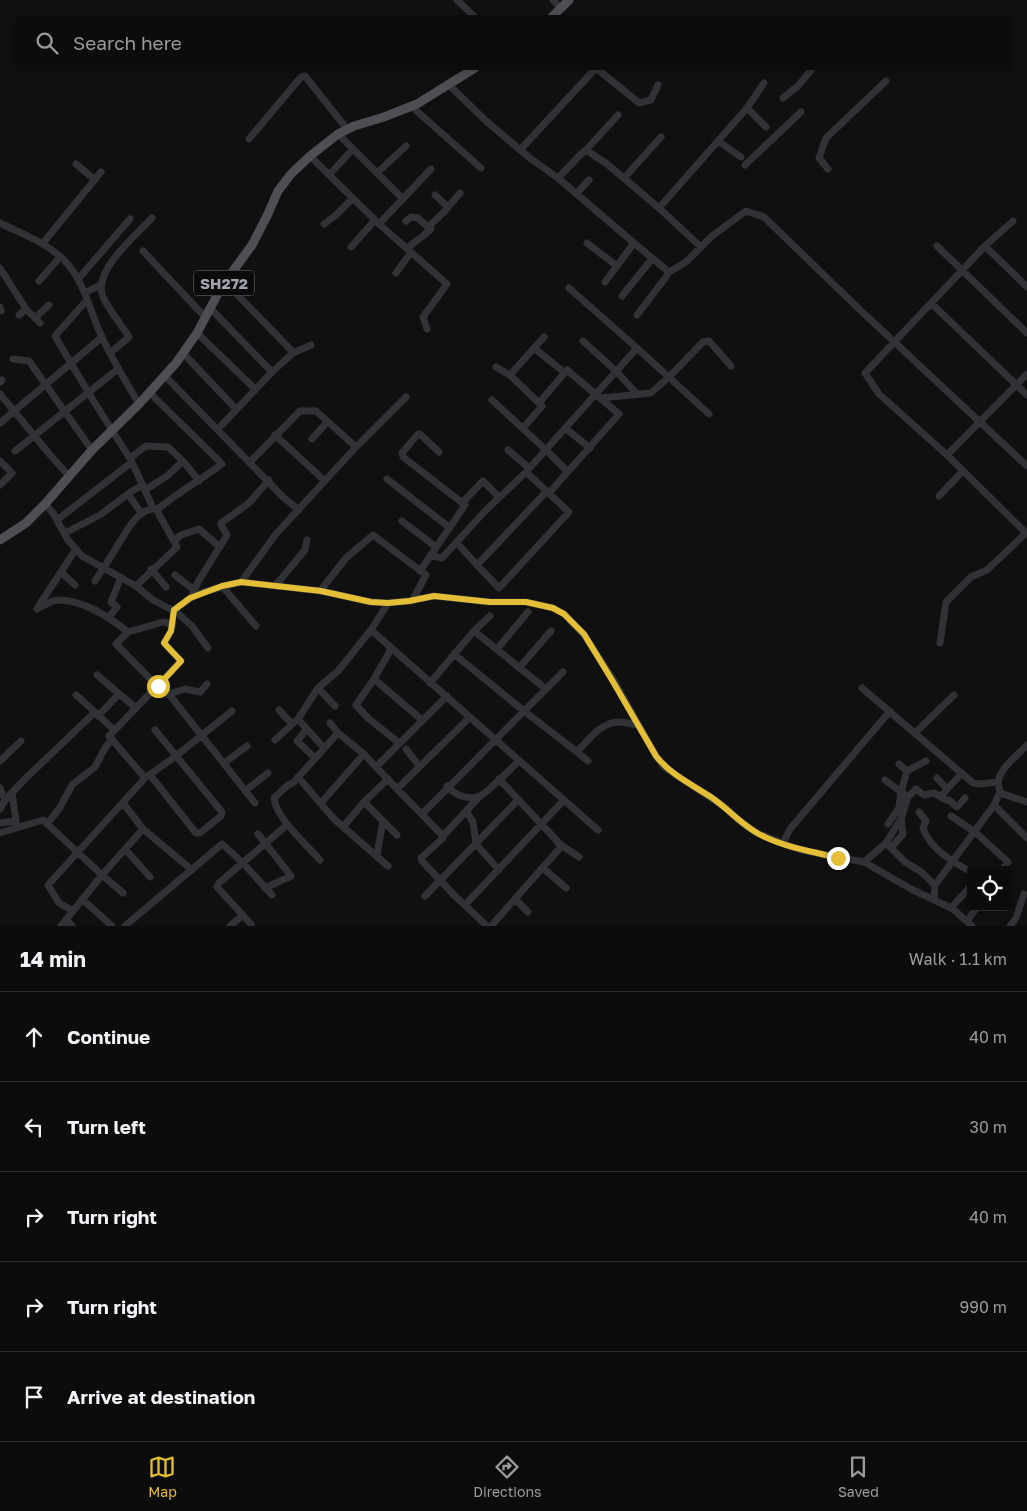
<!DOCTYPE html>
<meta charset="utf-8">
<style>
body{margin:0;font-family:"Golos Text",sans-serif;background:#1a1a1b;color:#f1f3f6}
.controls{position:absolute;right:15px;bottom:15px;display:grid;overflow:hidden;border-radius:5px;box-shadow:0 2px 8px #0003}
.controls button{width:45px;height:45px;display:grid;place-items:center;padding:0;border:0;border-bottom:1px solid #2c2c2e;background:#0c0c0d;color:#f1f3f6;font:25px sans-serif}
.stop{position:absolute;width:15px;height:15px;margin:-11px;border:4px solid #e3be36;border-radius:50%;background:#fff}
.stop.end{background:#e3be36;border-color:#fff;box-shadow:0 1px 5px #0008}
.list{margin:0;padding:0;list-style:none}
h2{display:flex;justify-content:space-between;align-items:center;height:65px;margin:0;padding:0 20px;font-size:21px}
h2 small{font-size:16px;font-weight:400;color:#9a9b9d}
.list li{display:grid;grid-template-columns:32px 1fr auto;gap:15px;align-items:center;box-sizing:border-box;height:90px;padding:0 20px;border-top:1px solid #2c2c2e}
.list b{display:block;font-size:19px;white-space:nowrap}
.list em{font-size:16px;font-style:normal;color:#9a9b9d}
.icon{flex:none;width:28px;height:28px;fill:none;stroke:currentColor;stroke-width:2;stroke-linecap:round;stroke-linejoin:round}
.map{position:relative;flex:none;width:1027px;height:926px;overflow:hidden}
.search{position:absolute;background:#0c0c0d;box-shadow:0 2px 8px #0003;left:15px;right:15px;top:15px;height:55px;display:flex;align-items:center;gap:12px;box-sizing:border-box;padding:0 18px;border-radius:5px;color:#9a9b9d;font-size:19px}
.sheet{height:515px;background:#0c0c0d}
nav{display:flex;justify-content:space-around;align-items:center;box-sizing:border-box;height:70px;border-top:1px solid #2c2c2e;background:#0c0c0d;font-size:14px;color:#9a9b9d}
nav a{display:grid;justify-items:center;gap:2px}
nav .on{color:#e3be36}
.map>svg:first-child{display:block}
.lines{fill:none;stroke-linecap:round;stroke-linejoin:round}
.minor{stroke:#313236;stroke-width:7}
.major{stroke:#4e4e55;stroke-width:9}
.route{stroke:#e3be36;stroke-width:6}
.labels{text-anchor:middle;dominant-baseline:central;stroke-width:4.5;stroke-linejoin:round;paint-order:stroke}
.shield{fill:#0b0b0c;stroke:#757780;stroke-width:1}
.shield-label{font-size:15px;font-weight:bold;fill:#a2a5b1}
</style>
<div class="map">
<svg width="1027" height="926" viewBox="0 0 1027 926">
<rect width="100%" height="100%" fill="#101011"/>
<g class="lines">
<!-- minor -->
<path class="minor" d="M457,0L476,18
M553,0L561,8
M596,68L639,103L651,100L658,85
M448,84L486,121L531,159L558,178L634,243
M783,98L798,86L813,68
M411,106L481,168
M747,108L766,127
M338,134L403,199
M249,139L301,77L305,76L347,129
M718,141L741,157
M520,150L596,68
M586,150L618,115
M310,156L379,224L447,284L423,317L427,329
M76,164L95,180
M745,165L801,112
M828,169L819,158L826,138L886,81
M377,173L406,146
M329,175L353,149
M558,178L580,155L586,150L607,164L659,208L701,247
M624,178L661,137
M576,194L589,180
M435,195L448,207
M659,208L747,108L764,83
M406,221L411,217L418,218L430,229
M1013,221L985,246L865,373L879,394L947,455L1026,533
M0,223C22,234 45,242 63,259C85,281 89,310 102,337C113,361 126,382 139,404
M324,224L336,215L353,198
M379,224L431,169
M43,243L101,172
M587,243L617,266
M937,246L1027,333
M985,246L1027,287
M351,247L375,220
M407,248L423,236L431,229L429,226L443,213L460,193
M143,251L205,317
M0,268L26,309L40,323
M396,273L409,255L410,251
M79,278L130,219
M39,281L60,257
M605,282L634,243L669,272
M569,288L637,348
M85,293L102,284
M622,296L652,259
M87,300L55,336L88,392L132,462L153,508
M932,304L1027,395
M0,307L1,311
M210,308L272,372
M19,315L26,309
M637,315L666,277L669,272L686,262L712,236L746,211L764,217L858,308L1027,466
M35,318L49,305
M197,333L255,389
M583,341L617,372L637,394
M534,348L560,369
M110,353L129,337C123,327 105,305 102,294C95,269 136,235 152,218
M183,353L236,409
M293,353L311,345
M13,359L29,361L92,450
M496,367L511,376
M165,376L283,497L299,510
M0,382L2,380
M0,394L51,456L69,476
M601,398L651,393L669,377L703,342L709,341L731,366
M492,400L546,450L567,471
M539,403L567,370L619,414L549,493
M0,423L102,337
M523,428L542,406L510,375L544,337
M565,428L590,448
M218,429L272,372L293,353L291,350L225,282
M275,435L325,481
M312,439L327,422
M508,450L529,468
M15,451L118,369
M947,455L1027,374
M130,458L146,446L168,447L183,461L199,481
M0,461L12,473L0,485
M250,462L300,411H316L356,447
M526,472L569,512L499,588L477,565L547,491
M387,479L450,528
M145,490L167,476L183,461
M128,494L142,514
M939,496L963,471
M462,503L483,481L499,497
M45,504L53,513L68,540L82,556L136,586L153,600L170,609L174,610L191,598L204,592L241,582L321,591L371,602L388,603L409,601L434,596L490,602H526L553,608L564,614L584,635L613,679L656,756L664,767L726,808L738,820L757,833L801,850L864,862L911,889L953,909L972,926
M57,520L132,462
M402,521L436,547
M65,533L100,515L132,491L143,485
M174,541L181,535L199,529L220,547
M456,542L477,565
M430,555L442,558L485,511L526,472L637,348L709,414
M151,569L166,587
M420,571L465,505L403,457L402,453L418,434H420L439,452
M61,572L75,585
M175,575L194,590
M95,581C103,568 112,556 119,543C129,528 138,507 158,509C178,492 201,480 222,464L150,393
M241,582L276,534L356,447L406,397
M136,586L177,547L156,509
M222,586L256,626
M275,586L305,550L307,540
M320,591L346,558L373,535L426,575L412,601
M191,598L198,582L227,535L221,525V523L249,503L269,480
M38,607L76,549
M37,609C43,606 52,600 58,600C84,600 109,617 128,632L163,622L173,624
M174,610L192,626L208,648
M109,617L117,607L111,602L121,577
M371,630L598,830
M474,631L546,689
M128,632L116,644L157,686
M940,643L946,602L971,577L987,570L1027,532
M391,649L374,679L356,705L369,719L399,743
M497,649L528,612
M454,654L524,711L563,672
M519,668L551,631
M97,675L136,708
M374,679L422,720
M160,683L255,803
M430,683L474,631L490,616
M318,688L335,706
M862,688L973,783L980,784L998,782L1000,792L994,805L935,885L934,900
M169,694L185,689L200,692L207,684
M76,695L95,712
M447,696L376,767L397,789L470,717
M279,710L292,724
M98,716L119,694
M298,719L324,748
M330,723L338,733
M307,729L297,741L315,758
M915,733L954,695
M275,740L298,719L318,688L338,671L371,630L388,603
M406,749L419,766
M0,761L21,741
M588,761L577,752C588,740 601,722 619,722C625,722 632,724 638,725
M224,763L247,746
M899,764L907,771L926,761
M150,775L196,833H200L221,816L222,812L155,730
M298,777L334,819L388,866
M145,778L109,736L181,661L164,643L171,631L174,610
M937,778L947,789
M885,780L904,794
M998,782C1001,767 1017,756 1027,745
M447,786C455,795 468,801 480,796C487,793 511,768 519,761
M0,788L5,800
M397,789L443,836V838L421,858L422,861L454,895L487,926
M245,791L268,773
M12,793L17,827
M1000,793L1027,802
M940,797L962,773
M364,802L397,835
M123,803L143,829
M321,803L364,754
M994,805L1027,838
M0,809L5,800L25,779L95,712L114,730
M466,811L473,822L476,844L499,870
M919,812L926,821L923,828C930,849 953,862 971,872
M422,814L524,711L577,752
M951,816L975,832L1008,862L1002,870
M0,823L16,821
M47,824L59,809L72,785L95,767L105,748L112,739
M888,824L899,808L901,792L907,771
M343,827L364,802L388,779
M0,833L43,820L102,875L143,829L192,870
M258,834L291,876L265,888
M443,836L480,796
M558,843L579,857
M783,843L790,829L890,711
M886,843L905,862L920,871L935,885
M891,848L903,834L901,819
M125,849L150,877
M377,855L383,821
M320,860C306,844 276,818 274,798L288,785L293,783L338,733L364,754L376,767
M864,862L886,843L901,819L908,797L916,789L924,795L934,793L946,800H949L957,807L965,798
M543,868L566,888
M425,896L518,800
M82,899L112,926
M515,899L528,912
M465,905L563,801
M951,908L971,886
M73,911L59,903L48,885L145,778L176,756L232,711
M66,919L72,926
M967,921L977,907
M251,924L217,887L219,883L287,825
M61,926L102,875L123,893
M125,926L222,844L242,862L272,895
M230,926L243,915
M491,926L560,848L559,843L499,779
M1010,926L1016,918L1024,894"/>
<!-- major -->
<path class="major" d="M551,18L569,0
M0,540L26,523L45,504L92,450L139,404L176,363L197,333L222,286L252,245L267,216L278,191L291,174L310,156L338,134L354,126L384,117L417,104L475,68"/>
</g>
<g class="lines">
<!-- route -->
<path class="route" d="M158,686L181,661L164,643L171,631L174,610L190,598L222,586L241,582L321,591L371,602L388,603L409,601L434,596L490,602H526L553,608L564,614L584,634L612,680L656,756C671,775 691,784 711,797C727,808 740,823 757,833C782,847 811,851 838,858"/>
</g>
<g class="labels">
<!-- shield labels -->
<rect class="shield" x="194" y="270.5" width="60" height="25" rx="4"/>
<g class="shield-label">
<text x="224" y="283">SH272</text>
</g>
</g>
</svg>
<div class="controls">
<button><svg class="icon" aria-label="locate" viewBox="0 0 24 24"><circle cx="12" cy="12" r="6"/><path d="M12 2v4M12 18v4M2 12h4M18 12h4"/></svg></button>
</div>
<div class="stop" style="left:158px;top:686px"></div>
<div class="stop end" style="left:838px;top:858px"></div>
<div class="search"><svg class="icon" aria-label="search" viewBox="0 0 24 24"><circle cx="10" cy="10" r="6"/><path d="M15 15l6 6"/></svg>Search here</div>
</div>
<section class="sheet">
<h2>14 min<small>Walk · 1.1 km</small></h2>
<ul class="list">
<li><svg class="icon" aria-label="ahead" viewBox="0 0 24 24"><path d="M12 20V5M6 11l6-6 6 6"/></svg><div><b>Continue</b></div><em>40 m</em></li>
<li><svg class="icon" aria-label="left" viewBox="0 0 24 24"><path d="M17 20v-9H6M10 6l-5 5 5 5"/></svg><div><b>Turn left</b></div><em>30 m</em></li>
<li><svg class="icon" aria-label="right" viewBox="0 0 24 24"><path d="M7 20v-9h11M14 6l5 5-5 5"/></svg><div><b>Turn right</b></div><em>40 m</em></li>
<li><svg class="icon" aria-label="right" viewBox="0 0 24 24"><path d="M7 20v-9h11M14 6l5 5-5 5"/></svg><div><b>Turn right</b></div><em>990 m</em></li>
<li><svg class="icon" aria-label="arrive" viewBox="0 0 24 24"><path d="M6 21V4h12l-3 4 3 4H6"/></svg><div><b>Arrive at destination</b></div></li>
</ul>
</section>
<nav>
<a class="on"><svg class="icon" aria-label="map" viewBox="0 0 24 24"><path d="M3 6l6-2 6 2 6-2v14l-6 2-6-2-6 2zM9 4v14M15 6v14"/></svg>Map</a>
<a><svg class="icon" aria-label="directions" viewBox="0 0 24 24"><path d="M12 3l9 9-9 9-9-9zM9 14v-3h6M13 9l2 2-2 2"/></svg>Directions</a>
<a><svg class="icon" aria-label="saved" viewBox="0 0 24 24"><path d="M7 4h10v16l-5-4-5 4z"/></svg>Saved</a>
</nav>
